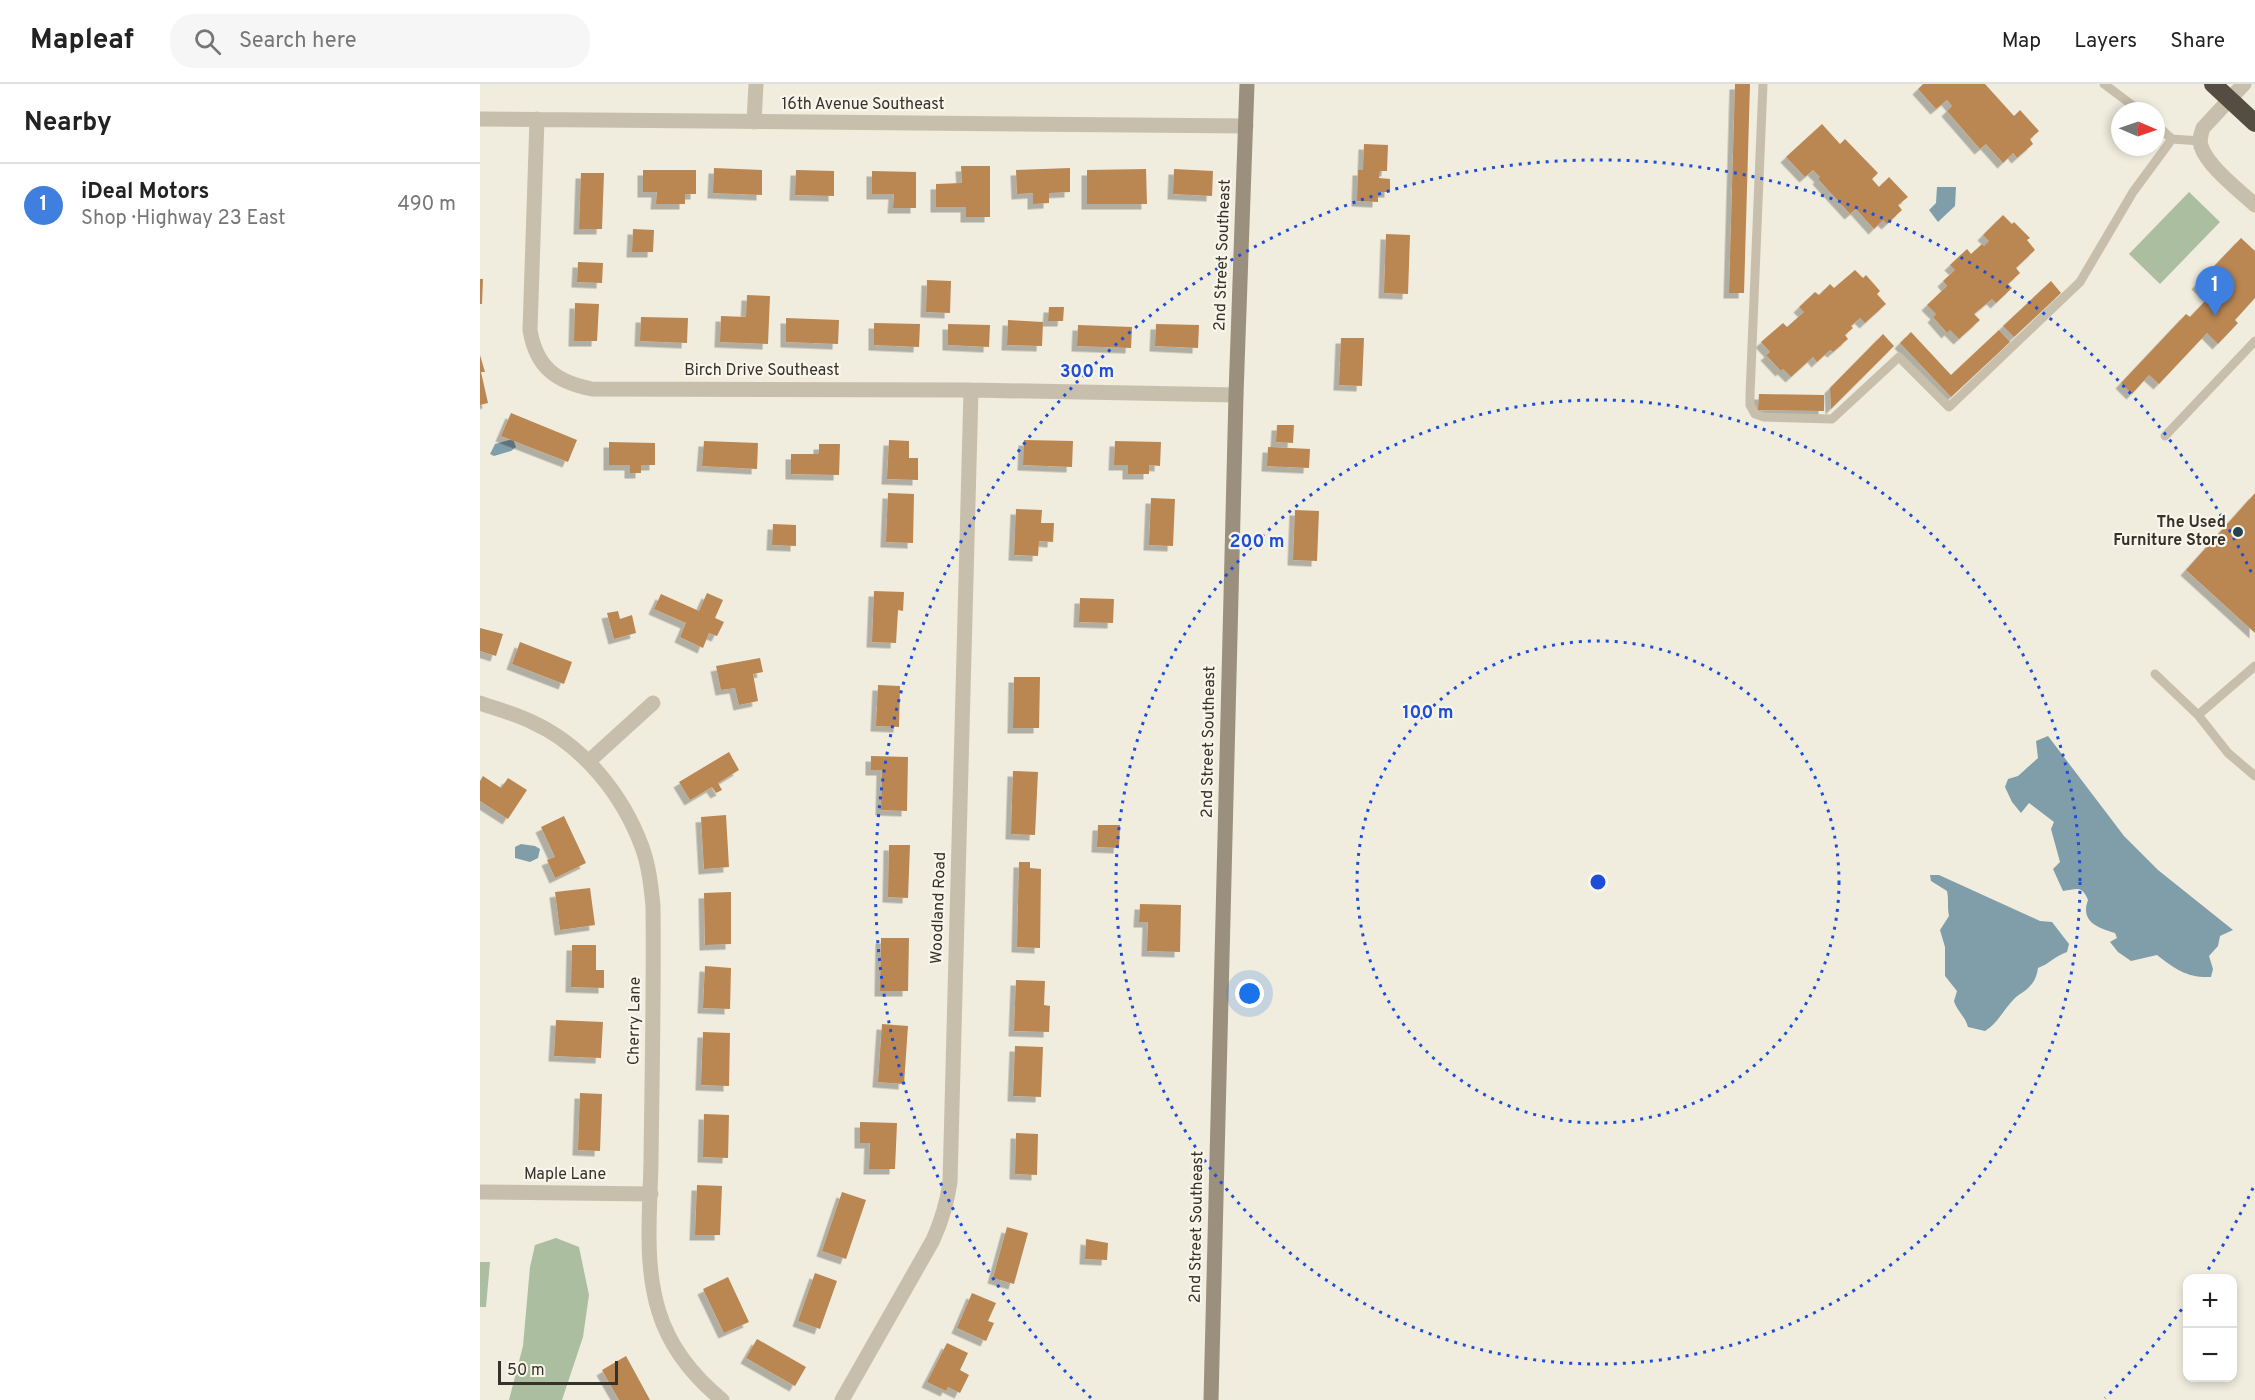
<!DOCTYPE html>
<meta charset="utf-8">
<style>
body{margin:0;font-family:Overpass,sans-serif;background:#f6f6f6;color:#222}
.controls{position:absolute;right:18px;bottom:18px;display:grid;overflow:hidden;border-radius:12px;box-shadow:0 3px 9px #0003}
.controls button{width:54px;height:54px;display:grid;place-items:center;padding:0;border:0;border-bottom:2px solid #e0e0e0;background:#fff;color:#222;font:30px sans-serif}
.compass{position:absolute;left:1631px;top:18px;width:54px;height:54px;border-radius:50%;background:#fff;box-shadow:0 3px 9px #0003;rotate:92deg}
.scale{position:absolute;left:18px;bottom:15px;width:120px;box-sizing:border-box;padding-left:6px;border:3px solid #36312a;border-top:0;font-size:16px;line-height:21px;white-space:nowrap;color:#36312a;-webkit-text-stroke:4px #f8f5ea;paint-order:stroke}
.you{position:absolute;left:770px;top:910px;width:21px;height:21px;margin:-15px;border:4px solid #fff;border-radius:50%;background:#1a73e8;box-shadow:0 0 0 9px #1a73e833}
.badge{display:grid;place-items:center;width:39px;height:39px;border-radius:50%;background:#0f766e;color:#fff;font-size:20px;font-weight:700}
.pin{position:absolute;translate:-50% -50px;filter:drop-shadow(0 2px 3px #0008)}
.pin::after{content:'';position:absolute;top:32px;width:21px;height:18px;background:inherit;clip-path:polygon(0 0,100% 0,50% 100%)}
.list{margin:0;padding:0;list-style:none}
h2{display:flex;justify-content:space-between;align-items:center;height:78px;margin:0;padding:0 24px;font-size:26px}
h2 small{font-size:20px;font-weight:400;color:#767676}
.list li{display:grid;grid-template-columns:39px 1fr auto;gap:18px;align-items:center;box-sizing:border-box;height:84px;padding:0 24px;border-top:2px solid #e0e0e0}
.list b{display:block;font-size:22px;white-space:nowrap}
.list p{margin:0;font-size:20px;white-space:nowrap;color:#767676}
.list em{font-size:20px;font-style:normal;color:#767676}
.icon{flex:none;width:33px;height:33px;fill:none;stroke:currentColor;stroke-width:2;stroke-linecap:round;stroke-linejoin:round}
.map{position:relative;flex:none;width:1775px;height:1316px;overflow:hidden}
header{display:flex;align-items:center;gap:36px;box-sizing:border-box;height:84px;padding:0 30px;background:#fff;border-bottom:2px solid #e0e0e0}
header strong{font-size:28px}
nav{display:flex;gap:33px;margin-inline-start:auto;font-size:21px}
.search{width:420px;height:54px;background:#f6f6f6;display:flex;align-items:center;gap:15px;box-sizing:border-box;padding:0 21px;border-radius:24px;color:#767676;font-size:22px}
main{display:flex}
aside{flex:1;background:#fff}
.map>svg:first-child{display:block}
.green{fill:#acbea0}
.water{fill:#809daa}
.building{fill:#ba8752;filter:url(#shadow)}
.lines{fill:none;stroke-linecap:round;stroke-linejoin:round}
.lane{stroke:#c7bfab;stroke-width:9}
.street{stroke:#c7bfab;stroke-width:15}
.secondary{stroke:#9b907d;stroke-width:15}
.highway{stroke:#564d42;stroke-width:18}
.ring{fill:none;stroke:#1d4ed8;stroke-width:3;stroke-dasharray:3 6}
.poi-dot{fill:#234353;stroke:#f8f5ea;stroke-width:2}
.labels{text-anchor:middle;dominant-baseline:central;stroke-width:4.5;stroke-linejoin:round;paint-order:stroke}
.street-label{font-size:16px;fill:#36312a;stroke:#f8f5ea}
.poi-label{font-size:16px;font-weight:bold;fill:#36312a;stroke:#f8f5ea;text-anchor:end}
.centre{fill:#1d4ed8;stroke:#f8f5ea;stroke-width:3}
.ring-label{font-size:18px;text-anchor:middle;font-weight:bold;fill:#1d4ed8;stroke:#f8f5ea;stroke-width:4.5;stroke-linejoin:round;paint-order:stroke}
</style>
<header>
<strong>Mapleaf</strong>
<div class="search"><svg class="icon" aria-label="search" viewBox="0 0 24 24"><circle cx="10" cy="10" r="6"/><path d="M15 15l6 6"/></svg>Search here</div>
<nav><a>Map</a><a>Layers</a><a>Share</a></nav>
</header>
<main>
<aside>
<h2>Nearby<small></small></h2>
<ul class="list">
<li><span class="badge" style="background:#3f7fe0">1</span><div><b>iDeal Motors</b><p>Shop · Highway 23 East</p></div><em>490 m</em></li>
</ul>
</aside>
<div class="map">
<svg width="1775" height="1316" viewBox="0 0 1775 1316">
<defs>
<filter id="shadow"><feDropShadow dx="-5.5" dy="5.5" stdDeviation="0" flood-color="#0004"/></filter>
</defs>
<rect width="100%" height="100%" fill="#f0ecde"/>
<!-- green -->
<path class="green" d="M1709,108L1740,138L1680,200L1649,170Z
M76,1154L99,1163L109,1211L103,1253L82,1316H29L43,1262L50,1183L55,1161Z
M0,1178H10L6,1223H0Z"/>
<!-- water -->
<path class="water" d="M1457,103H1476L1475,122L1458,138L1449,126L1456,119Z
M33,355L36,363L31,367L14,372L10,370L15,360Z
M1568,652L1644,752L1678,786L1753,846L1740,852L1738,862L1729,872L1733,885L1731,893C1707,894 1695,885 1677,871L1651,877L1638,868L1630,858L1637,854L1635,849C1618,844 1600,838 1608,816C1602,801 1597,805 1583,807L1573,785L1580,778L1571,745L1574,738L1549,719L1541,729L1532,718L1525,703L1528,695L1538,692L1558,674L1556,657Z
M41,760L55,762L60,765L58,774L50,778L35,774V763Z
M1450,791H1459L1560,837L1572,838L1589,860L1587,868C1575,872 1569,880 1558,884C1557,891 1555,897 1550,902C1546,907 1539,910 1535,914C1524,925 1517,940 1505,947L1488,943C1485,932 1477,927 1474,917L1477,907L1465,892V863L1460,846L1469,832C1467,823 1469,816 1467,807L1451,797Z"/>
<!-- building -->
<path class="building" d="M1255,0H1270L1264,209H1249Z
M1443,0H1505L1534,32L1540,26L1559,47L1550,55L1553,60L1537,74L1533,69L1523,79L1506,60L1500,65L1467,27L1472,22L1467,16L1456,25L1438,5Z
M1342,40L1360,60L1365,55L1398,89L1392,95L1399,103L1409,93L1428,113L1418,121L1422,126L1407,140L1403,136L1394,145L1376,125L1370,130L1338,95L1340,93L1333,86L1325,93L1306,73Z
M884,60L908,61L907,87H900L899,94L910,95V108H898V118L877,117L878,86H883Z
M481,82H510V133H486V123H456V100L482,99Z
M234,84L282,86V111L233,109Z
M590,84V108L569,109V119L553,120V109L537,110L536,86Z
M666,85L667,120H607V86Z
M694,85L733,87L732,112L693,110Z
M163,86H216V110H205V120H176L177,108H163Z
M316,86L354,87V112L315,111Z
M392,87L436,88V124H413L414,110H392Z
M101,89H124L122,145H99Z
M1523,131L1532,140L1534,138L1550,154L1547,156L1555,166L1536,184L1540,189L1528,200L1532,204L1516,219L1512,215L1494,230L1500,236L1479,255L1470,246L1467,249L1453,233L1456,230L1447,221L1467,202L1463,197L1475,186L1470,181L1487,165L1491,170L1502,160L1504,162L1509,157L1503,151Z
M153,145L174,146L173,168H152Z
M906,150L930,151L928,210L904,209Z
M1761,154L1775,167V214L1755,236L1758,239L1738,260L1727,249L1679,300L1669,291L1652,310L1641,299L1706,230L1710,233L1730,212L1717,200Z
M98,178L123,179L122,199L97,198Z
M1375,186L1383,194L1386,191L1400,207L1397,210L1406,220L1385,239L1380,234L1371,242L1373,244L1365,251L1368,255L1353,268L1350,266L1337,278L1333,273L1311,293L1303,285L1301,287L1286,271L1290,268L1281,258L1303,239L1307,243L1324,228L1319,223L1335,208L1339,211L1350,200L1354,204Z
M0,195H3L2,220H0Z
M447,196L471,197L470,229L446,228Z
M1571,197L1581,209L1534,253L1523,242Z
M267,211L290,212L288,260L240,258L241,232L266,233Z
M95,219L119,220L117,257H94Z
M569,223H584L583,237H568Z
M161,233L208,234L207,259L160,257Z
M306,234L359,236L358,260L306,258Z
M528,236L563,238L562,262L527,261Z
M394,239L440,240L439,263L394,261Z
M468,240L510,241L509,263L468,261Z
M676,240L719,241L718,264L675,262Z
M598,241L652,243L651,264L597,262Z
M1519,246L1530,258L1471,313L1420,259L1431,248L1471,291Z
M1403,250L1414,262L1351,325L1350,304Z
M861,254H884L882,302L859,301Z
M0,271L5,288H1L8,319L0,321Z
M1279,310L1344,311V327L1278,326Z
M31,329L97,356L88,378L21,352Z
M797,341H814L813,359L796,358Z
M409,356L429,357V374H438V396L407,395Z
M544,356L593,357L592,383L543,381Z
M224,357L278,359L277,385L222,382Z
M635,357L681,358L680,382L669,381V390H648V381H634Z
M129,358L175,359V381H161V389H150V381H129Z
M339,360H360L359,391L311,390V370H339Z
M788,363L830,365L829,384L787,382Z
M408,409L434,410L433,459L406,458Z
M1775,409V549L1706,486Z
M671,414L695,415L693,462L669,461Z
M536,425L562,426L561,439H574L573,458L559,457L558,472L534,471Z
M815,426L839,427L837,477L813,476Z
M293,440L316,441V462L292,461Z
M394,507L424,508L423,527L418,526L416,559L392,558Z
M227,509L243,516L235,534L244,538L237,552L229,549L223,564L200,553L206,539L174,525L181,510L219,527Z
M600,514L634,515L633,539L599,538Z
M138,527L140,535L152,531L156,549L134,555L127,529Z
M0,544L23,550L16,572L0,567Z
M40,558L92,578L84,600L32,580Z
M280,574L283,588L273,590L278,617L259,621L255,604L241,606L236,582Z
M534,593H560L559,644H533Z
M398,601L420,602L419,643L396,642Z
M249,668L259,686L238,699L242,706L236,709L232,703L210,716L199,698Z
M391,672L428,673L427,727L401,726L402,686H391Z
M533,687L558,688L555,751L531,750Z
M3,692L21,704L28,694L47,706L28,735L0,717V697Z
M246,731L249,783L224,785L221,733Z
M84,732L106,779L75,794L67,776L75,773L61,743Z
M618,741H640L639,764L617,763Z
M409,761H430L428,814L408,813Z
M539,778H550V784L561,785L560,864L537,863Z
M110,804L115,841L80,846L75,808Z
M251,808V860L225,861L224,809Z
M660,820L701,821L700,868L667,867L668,838H659Z
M401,854H429L428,907H400Z
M92,861H116V886H124V904L91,903Z
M225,882L251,884L250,925L223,924Z
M536,896L565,897L564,921L570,922L569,948L534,947Z
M76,936L123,938L121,974L74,972Z
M402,940L428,942L424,1000L398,998Z
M223,948L250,949L249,1002L221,1001Z
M535,962L563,963L561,1013L533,1012Z
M100,1009L122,1010L120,1067L98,1066Z
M224,1030L249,1031L248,1074L223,1073Z
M380,1038L417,1039L415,1085H389L390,1059H380Z
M536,1049L558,1050L557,1091L535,1090Z
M217,1101L242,1102L240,1151H215Z
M362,1108L386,1116L366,1175L342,1167Z
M527,1143L548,1149L534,1200L513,1194Z
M606,1155L628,1159L627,1176L605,1175Z
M335,1189L357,1197L340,1245L318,1237Z
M248,1193L269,1238L244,1249L223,1205Z
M492,1209L516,1219L508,1237L514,1239L506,1257L477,1244Z
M277,1255L326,1283L315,1302L266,1274Z
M467,1259L488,1269L480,1286L489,1291L480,1309L468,1303L466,1307L447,1298Z
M146,1272L170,1316H139L122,1286Z"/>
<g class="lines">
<!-- lane -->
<path class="lane" d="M1283,0L1270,310V321L1275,330L1284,333L1352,335L1419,273L1469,323L1600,198L1653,108L1692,55
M1624,0L1660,27
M1676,41L1692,55L1721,57
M1685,352L1775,257
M1675,590L1718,631L1775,582
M1718,631L1748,669L1775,692"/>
<!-- street -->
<path class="street" d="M1764,0L1723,44C1721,50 1719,56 1721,62C1727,82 1760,107 1775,121
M0,35L766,42
M57,35L50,246C56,283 76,298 112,305L491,306L756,311
M274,38L276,0
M0,619C17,625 36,630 52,638C103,661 143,711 162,763C169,782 171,802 173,822C174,907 172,992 171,1078C170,1127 164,1181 179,1228C190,1264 213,1292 242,1316
M108,678L173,619
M0,1108L171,1110
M362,1316L453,1156C462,1136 467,1119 470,1098L491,306"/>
<!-- secondary -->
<path class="secondary" d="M731,1316L756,311L767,0"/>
<!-- highway -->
<path class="highway" d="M1733,0L1775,39"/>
</g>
<!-- distance rings -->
<g class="ring">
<circle cx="1118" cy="798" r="241"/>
<circle cx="1118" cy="798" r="482"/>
<path d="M1773 1104A723 723 0 0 1 1724 1192M1707 1218A723 723 0 0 1 1625 1314M611 1314A723 723 0 1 1 1773 492"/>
</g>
<!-- markers -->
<circle class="poi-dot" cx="1758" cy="448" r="6"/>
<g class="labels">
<!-- street labels -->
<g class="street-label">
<text x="383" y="21">16th Avenue Southeast</text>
<text transform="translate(743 171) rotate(-88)">2nd Street Southeast</text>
<text x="282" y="287">Birch Drive Southeast</text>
<text transform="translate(729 658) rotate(-89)">2nd Street Southeast</text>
<text transform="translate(459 824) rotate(-88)">Woodland Road</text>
<text transform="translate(155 937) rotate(-89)">Cherry Lane</text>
<text x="85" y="1091">Maple Lane</text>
<text transform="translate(717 1143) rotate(-89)">2nd Street Southeast</text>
</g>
<!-- poi labels -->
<g class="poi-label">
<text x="1746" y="439">The Used<tspan x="1746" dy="18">Furniture Store</tspan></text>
</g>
</g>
<circle cx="1118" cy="798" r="9" class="centre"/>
<g class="ring-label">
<text x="607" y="293">300 m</text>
<text x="777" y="463">200 m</text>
<text x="948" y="634">100 m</text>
</g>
</svg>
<div class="controls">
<button>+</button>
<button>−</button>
</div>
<svg class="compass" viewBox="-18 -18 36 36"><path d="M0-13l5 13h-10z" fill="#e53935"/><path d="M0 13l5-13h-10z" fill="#767676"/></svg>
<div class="scale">50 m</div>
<div class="you"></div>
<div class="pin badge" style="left:1735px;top:232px;background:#3f7fe0">1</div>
</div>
</main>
